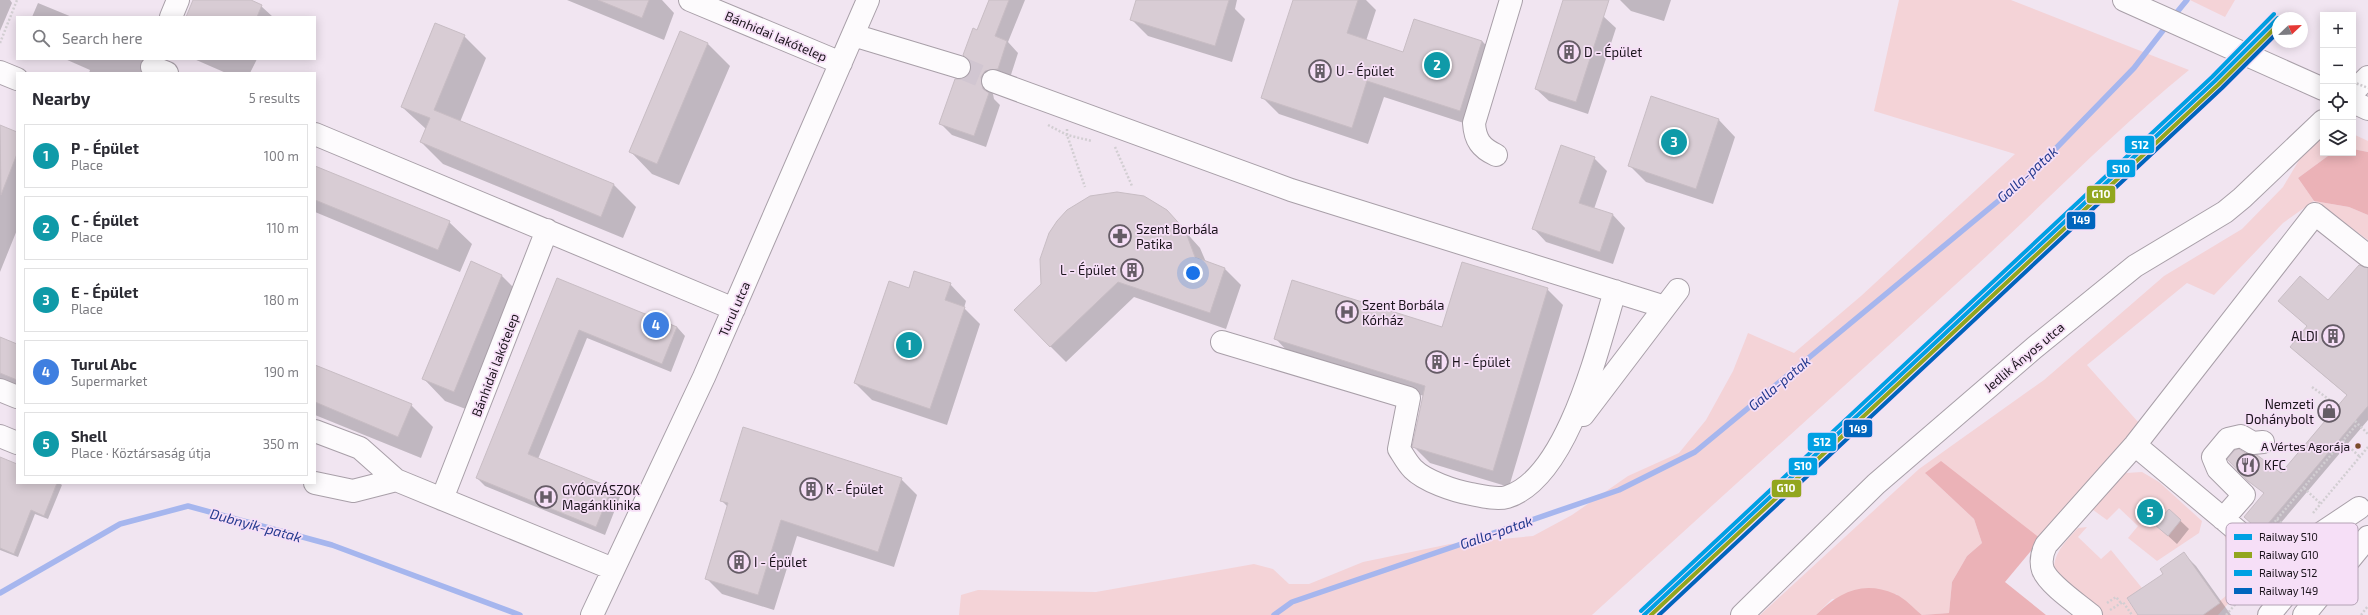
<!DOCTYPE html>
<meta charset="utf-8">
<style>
body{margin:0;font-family:"Exo 2",sans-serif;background:#f7f7f7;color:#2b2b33}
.controls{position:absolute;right:12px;top:12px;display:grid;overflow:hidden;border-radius:0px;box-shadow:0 2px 10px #0003}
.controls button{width:36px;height:36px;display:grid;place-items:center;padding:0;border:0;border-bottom:1px solid #e1e1e2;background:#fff;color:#2b2b33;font:20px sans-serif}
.compass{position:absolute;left:2272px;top:12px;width:36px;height:36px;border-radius:50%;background:#fff;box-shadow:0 2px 10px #0003;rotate:67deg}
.you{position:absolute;left:1193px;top:273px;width:14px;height:14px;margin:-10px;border:3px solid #fff;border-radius:50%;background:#1a73e8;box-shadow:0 0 0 6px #1a73e833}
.badge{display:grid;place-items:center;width:26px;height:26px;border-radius:50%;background:#d93025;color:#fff;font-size:13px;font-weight:700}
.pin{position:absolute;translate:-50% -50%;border:2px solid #fff;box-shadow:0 1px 4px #0006}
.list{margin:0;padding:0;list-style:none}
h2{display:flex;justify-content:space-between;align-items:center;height:52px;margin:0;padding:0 16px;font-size:17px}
h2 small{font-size:13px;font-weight:400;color:#7c7c81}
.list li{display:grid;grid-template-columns:26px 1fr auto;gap:12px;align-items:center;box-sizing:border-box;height:64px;margin:0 8px 8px;padding:0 8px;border:1px solid #e1e1e2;border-radius:0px}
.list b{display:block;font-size:15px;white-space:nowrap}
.list p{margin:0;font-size:13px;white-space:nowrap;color:#7c7c81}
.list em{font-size:13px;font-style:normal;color:#7c7c81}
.icon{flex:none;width:22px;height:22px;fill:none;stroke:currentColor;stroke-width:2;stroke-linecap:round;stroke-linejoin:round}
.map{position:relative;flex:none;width:2368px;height:615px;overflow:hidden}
.search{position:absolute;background:#fff;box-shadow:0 2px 10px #0003;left:16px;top:16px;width:300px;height:44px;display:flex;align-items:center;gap:10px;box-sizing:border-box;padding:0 14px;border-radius:0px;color:#7c7c81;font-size:15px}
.panel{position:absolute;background:#fff;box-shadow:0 2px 10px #0003;left:16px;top:72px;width:300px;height:412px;border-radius:0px}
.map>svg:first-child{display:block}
.green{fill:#f4d3d7}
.forest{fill:#ebb2b7}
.shadow{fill:#0003}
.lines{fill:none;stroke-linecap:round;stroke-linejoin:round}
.stream{stroke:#a6b6ee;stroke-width:5.5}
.building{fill:#d8ccd4;stroke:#c8bdc4}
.minor-tunnel{stroke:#d1c6d1;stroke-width:22;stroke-dasharray:22 11;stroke-linecap:butt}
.minor-casing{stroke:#a89fa8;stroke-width:24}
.path{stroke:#d2ced2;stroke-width:2.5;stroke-dasharray:2 2;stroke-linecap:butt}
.minor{stroke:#fdfbfd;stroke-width:22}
.path-bridge{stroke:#d2ced2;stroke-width:2.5;stroke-dasharray:2 2;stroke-linecap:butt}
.rail-1-casing{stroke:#f6dff7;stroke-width:7}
.rail-2-casing{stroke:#f6dff7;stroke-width:7}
.rail-3-casing{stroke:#f6dff7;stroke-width:7}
.rail-4-casing{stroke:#f6dff7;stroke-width:7}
.rail-1{stroke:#00a0e3;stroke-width:4}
.rail-2{stroke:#92a61e;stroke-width:4}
.rail-3{stroke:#00a0e3;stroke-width:4}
.rail-4{stroke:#0065bd;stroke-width:4}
.bus-dot{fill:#7a4b2a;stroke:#f6dff7;stroke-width:1.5}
.labels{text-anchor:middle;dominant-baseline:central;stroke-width:3.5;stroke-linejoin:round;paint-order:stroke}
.bus-label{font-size:12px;fill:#1a131b;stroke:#f6dff7;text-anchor:end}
.street-label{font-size:13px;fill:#1a131b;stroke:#f6dff7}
.poi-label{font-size:13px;fill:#1a131b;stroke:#f6dff7;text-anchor:start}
.water-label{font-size:14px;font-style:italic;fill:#23398e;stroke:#f6dff7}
.key{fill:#f6dff7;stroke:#b4a2b5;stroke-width:1}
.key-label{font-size:11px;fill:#1a131b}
.line-badge{stroke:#f6dff7;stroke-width:1.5}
.badge-label{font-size:11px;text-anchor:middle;font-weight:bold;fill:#fff}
</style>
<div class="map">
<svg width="2368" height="615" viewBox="0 0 2368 615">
<rect width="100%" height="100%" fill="#f1e5f1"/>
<!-- green -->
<path class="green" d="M1899,0H2011L2189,70C2114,131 2048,200 1977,265C1849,382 1720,498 1592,615H959L961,595L978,590L1096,592L1254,564L1273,569L1289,584H1309L1363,562L1450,544L1533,536L1572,515L1628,476L1679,453L1706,420L1733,371L1748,333L1794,353L1861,296L2015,154L1874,111Z
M2190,0H2235L2225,17Z
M2323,133V153H2332L2298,178L2314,201L2349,207L2368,215V240L2314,201L2283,223L2214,295L2187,283L2087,365L2139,423L2041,539L1925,473L1974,519L1982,543L1967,556L1952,582L1949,613L1922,615L1896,594L1832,599L1816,615H1760L1919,469L2044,380L2164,276L2242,229L2283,187L2305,150Z
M2353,134L2368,141V152L2353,149Z
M2142,472L2159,482L2202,521L2199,533L2157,561L2128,538L2138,526L2119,508L2107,520L2089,507L2126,473Z
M2087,527L2078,537L2101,559L2111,550L2142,588L2127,599L2138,615H2100L2054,572C2053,553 2066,541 2078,528Z
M2224,534L2258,559L2239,568L2232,563Z
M2243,587L2218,615H2203L2233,590Z"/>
<!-- forest -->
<path class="forest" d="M2353,149L2368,152V215L2349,207L2314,201L2298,178L2332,153H2353Z
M1941,461L2041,539L2005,582L2046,615H1816C1839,592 1863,580 1895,594C1905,598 1914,609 1922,615L1949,613L1952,582L1967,556L1982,543L1974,519L1925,473Z"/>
<!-- shadow -->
<path class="shadow" d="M0,0H10L12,3L0,31Z
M194,0H249L261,6L273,17H187Z
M567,0H662L674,13L664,40Z
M990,0H1025L1008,42L1018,53L1009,81L992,89L994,99L1000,105L986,147L952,135L940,123L963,80L972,71L977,31Z
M1137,0H1237L1235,9L1245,19L1232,62L1148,36L1131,19Z
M1294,0H1366L1376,10L1366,41L1404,53L1482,41L1498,58L1476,127L1384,97L1368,144L1279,114L1262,97Z
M1620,0H1671L1664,21L1631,11Z
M38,3L72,17H32Z
M1603,16L1616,28L1588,114L1549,101L1536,89Z
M680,32L708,44L730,66L679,185L652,174L630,151Z
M464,36L486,58L460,122L614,185L636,207L623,238L443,164L421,142L426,129L402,107Z
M65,59H144L147,62L142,73H89L90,70Z
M194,59H257L250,73H226Z
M1652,97L1719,120L1735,137L1713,204L1646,182L1629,165Z
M0,126L17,133V230L0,272Z
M1594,158L1607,171L1594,209L1613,215L1625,228L1613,264L1546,242L1534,229Z
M315,167L449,222L472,244L460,272L315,212Z
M1166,210L1200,248L1206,262L1225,269L1241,285L1226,329L1134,297L1066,362L1050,346Z
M472,263L502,276L524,298L476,413L445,401L423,378Z
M2368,269V420L2268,538L2252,524L2265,494L2236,468L2281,475L2348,396L2297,353L2329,302Z
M557,279L677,327L685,336L671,372L587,338L538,459L611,489L620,497L605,535L485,486L477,478Z
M950,284L966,301L964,308L980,324L947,425L872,400L855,383L909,289Z
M1547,289L1563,305L1509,487L1430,463L1413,446L1424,396L1291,355L1275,338L1443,328Z
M0,338L17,345V392L0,385Z
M315,366L411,405L433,427L421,458L315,415Z
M0,458L17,465V483H59L62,485L48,519L35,514L18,557L0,550Z
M901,479L917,495L894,567L797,536L774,610L722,594L706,578L728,507L721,500Z
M2169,510L2189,529L2177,544L2156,525Z
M2183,553L2196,566L2231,615H2139L2165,575Z"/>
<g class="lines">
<!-- stream -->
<path class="stream" d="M2173,17L2187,0
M0,593L120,524L188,506L332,545L520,615
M1274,615L1292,602L1619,490L1695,452L2032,173L2134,68L2168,24"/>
</g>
<!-- building -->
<path class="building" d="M193,0H251L262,5L257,17H186Z
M598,0H649L642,18Z
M989,0H1009L995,36L1007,41L998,69L985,71L981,77L983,89L989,93L974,136L939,124L955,79H962L971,71V64L963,55L973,28L977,30Z
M1136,0H1229L1215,46L1130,20Z
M1293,0H1358L1347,33L1403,52L1414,19L1482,41L1460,111L1367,81L1352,128L1261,98Z
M1563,0H1609L1576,102L1535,89Z
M435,23L465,35L434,110L614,184L601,217L420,142L430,118L401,107Z
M680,31L708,43L657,164L629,152Z
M1651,96L1719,119L1696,189L1628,166Z
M0,125L17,132V154L1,195Z
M1561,145L1595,157L1579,203L1613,214L1600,252L1532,229Z
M315,166L450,221L438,250L315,200Z
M1117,192L1144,196L1167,210L1185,230L1195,257L1225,268L1210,313L1118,282L1050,347L1014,310L1041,284L1040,259L1049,233L1057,221L1067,210L1090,196Z
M471,261L502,275L454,392L422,379Z
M1462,262L1548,288L1493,471L1412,447L1425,386L1274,339L1292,280L1442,327Z
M2359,265L2368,268V406L2261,532L2244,517L2264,493L2248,481L2227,459L2235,450L2239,449L2247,454L2257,455L2281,473L2347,395L2290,347L2307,326L2278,301L2300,276L2328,300Z
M914,271L951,283L945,300L965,307L930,409L854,383L889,281L909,288Z
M557,278L677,327L662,364L579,330L528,454L612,488L596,527L476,478Z
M0,337L17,344V380L0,373Z
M315,365L412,404L398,437L315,402Z
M743,427L902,478L878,552L781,520L758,595L705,579L728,503L720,501Z
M0,457L17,464V483H57L44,516L31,510L14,554L0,548Z
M2169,509L2181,520L2168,536L2155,525Z
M2184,552L2220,603L2203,615H2138L2127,598L2163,574L2160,569Z"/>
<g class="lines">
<!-- minor-tunnel -->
<path class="minor-tunnel" d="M959,67L993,81"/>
<!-- minor casing -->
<g class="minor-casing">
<path id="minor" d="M690,0L841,63
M2124,0L2323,89
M171,17L178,0
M853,35L959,67
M152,67L167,73
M0,72L17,79
M993,81L1291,190L1665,307
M2353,92L2368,77
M2353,102L2368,109
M315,134L734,309
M1496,155C1481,148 1475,140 1474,123L1511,0
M1222,342L1409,398L1399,449C1403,455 1407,463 1413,469C1425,481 1454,491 1471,494C1481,496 1497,500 1507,497C1568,478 1598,347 1615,291
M0,390L17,397
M1576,414L1583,415L1678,290
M315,431L360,448L396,480L613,569
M0,436L17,443
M2135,445L2270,558L2308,542L2359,508
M315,483L353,491L396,480
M442,499L547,230
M2223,519L2244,495L2218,469L2213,457L2228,439L2241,436L2253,443L2263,442
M592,615L704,377L868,0
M1742,615L1876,484L2034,348L2135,266L2225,212L2242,198L2323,121
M2091,615C2078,604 2049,585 2043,570C2040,561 2042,553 2046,545L2135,445L2315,214L2368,256
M2269,615L2342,527
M2304,615L2368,537"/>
</g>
<!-- path -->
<path class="path" d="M0,43L17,0
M1048,125L1067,135L1092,141
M1067,129V135L1085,187
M1115,147L1132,186
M2312,387L2338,406
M2355,421L2368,434
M2343,441L2360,457
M2304,488L2321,504
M2313,513L2368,447
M2277,519L2288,529
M2267,531L2357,424
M2107,603L2116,597L2121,603
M2110,610L2123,602L2132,615
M2226,615L2261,575
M2361,615L2368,606"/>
<!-- minor -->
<use href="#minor" class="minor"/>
<!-- path-bridge -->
<path class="path-bridge" d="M2353,82L2368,88"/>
<!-- rail-1 casing -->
<g class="rail-1-casing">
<path id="rail-1" d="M1644,615L2215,81L2278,18"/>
</g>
<!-- rail-2 casing -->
<g class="rail-2-casing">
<path id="rail-2" d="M1651,615L2218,85L2278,25"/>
</g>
<!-- rail-3 casing -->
<g class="rail-3-casing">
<path id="rail-3" d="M1641,611L2212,77L2274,14"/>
</g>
<!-- rail-4 casing -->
<g class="rail-4-casing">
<path id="rail-4" d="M1659,615L2222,88L2278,32"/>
</g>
<!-- rail-1 -->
<use href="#rail-1" class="rail-1"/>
<!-- rail-2 -->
<use href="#rail-2" class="rail-2"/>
<!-- rail-3 -->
<use href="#rail-3" class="rail-3"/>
<!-- rail-4 -->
<use href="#rail-4" class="rail-4"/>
</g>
<!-- icons -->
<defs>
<g id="building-ring" transform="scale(1.15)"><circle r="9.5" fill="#f6dff7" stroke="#655c66" stroke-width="1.5"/><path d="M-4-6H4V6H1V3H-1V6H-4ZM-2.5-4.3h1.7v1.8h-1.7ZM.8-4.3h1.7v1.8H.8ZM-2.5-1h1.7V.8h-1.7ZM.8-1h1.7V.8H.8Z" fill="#655c66"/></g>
<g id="pharmacy-ring" transform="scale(1.15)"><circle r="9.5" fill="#f6dff7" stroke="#655c66" stroke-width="1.5"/><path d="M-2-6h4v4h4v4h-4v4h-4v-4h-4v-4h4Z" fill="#655c66"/></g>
<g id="hospital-ring" transform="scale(1.15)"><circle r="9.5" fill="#f6dff7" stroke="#655c66" stroke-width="1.5"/><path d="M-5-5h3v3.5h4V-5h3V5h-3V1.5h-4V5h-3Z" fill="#655c66"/></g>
<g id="shop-ring" transform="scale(1.15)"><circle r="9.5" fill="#f6dff7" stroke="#655c66" stroke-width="1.5"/><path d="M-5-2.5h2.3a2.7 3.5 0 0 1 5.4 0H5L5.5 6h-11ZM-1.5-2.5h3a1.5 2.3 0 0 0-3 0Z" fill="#655c66"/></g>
<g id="restaurant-ring" transform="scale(1.15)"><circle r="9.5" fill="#f6dff7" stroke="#655c66" stroke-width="1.5"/><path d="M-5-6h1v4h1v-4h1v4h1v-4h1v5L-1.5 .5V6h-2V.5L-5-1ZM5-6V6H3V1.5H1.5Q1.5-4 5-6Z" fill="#655c66"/></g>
</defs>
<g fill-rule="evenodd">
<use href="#building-ring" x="1569" y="52"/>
<use href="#building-ring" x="1320" y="71"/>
<use href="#pharmacy-ring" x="1120" y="236"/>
<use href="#building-ring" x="1132" y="270"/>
<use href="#hospital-ring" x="1347" y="312"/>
<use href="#building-ring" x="2333" y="336"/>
<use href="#building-ring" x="1437" y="362"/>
<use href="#shop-ring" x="2329" y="411"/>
<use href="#restaurant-ring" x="2248" y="465"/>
<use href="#building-ring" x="811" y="489"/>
<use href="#hospital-ring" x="546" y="497"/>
<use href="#building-ring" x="739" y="562"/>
</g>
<!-- markers -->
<circle class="bus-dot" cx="2358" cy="446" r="3.5"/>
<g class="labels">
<!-- bus labels -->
<g class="bus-label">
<text x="2350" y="446">A Vértes Agorája</text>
</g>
<!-- street labels -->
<g class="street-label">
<text transform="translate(776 36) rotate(23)">Bánhidai lakótelep</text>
<text transform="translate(734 309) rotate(-66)">Turul utca</text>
<text transform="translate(2024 357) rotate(-40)">Jedlik Ányos utca</text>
<text transform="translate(495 365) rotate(-69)">Bánhidai lakótelep</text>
</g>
<!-- poi labels -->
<g class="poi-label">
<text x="1584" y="52">D - Épület</text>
<text x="1336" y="71">U - Épület</text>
<text x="1136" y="229">Szent Borbála<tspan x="1136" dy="15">Patika</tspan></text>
<text x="1116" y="270" text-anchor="end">L - Épület</text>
<text x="1362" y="305">Szent Borbála<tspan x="1362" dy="15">Kórház</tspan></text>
<text x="2318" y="336" text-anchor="end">ALDI</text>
<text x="1452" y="362">H - Épület</text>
<text x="2314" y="404" text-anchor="end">Nemzeti<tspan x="2314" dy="15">Dohánybolt</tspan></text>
<text x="2264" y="465">KFC</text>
<text x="826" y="489">K - Épület</text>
<text x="562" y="490">GYÓGYÁSZOK<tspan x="562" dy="15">Magánklinika</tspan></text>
<text x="754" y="562">I - Épület</text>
</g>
<!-- water labels -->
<g class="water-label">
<text transform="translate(2027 174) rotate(-42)">Galla-patak</text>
<text transform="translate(1779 383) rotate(-40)">Galla-patak</text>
<text transform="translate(256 525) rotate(15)">Dubnyik-patak</text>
<text transform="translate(1496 532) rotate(-19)">Galla-patak</text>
</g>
</g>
<!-- legend -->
<rect x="2226" y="523" width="132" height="82" rx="6" class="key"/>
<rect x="2234" y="534" width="18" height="6" fill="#00a0e3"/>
<rect x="2234" y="552" width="18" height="6" fill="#92a61e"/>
<rect x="2234" y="570" width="18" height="6" fill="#00a0e3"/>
<rect x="2234" y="588" width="18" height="6" fill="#0065bd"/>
<g class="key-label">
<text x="2259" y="541">Railway S10</text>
<text x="2259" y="559">Railway G10</text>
<text x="2259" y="577">Railway S12</text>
<text x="2259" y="595">Railway 149</text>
</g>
<g class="line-badge">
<rect x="2124" y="135" width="31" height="19" rx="4" fill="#00a0e3"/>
<rect x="2106" y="159" width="30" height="19" rx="4" fill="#00a0e3"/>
<rect x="2086" y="185" width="30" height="19" rx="4" fill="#92a61e"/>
<rect x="2066" y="211" width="30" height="19" rx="4" fill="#0065bd"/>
<rect x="1843" y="419" width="30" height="19" rx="4" fill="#0065bd"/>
<rect x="1807" y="432" width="30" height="20" rx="4" fill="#00a0e3"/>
<rect x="1788" y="457" width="30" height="19" rx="4" fill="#00a0e3"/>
<rect x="1771" y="479" width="31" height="19" rx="4" fill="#92a61e"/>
</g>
<g class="badge-label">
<text x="2140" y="149">S12</text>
<text x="2121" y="173">S10</text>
<text x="2101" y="198">G10</text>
<text x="2081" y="224">149</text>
<text x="1858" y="433">149</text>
<text x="1822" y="446">S12</text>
<text x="1803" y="470">S10</text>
<text x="1786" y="492">G10</text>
</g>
</svg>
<div class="controls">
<button>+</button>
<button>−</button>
<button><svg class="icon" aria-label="locate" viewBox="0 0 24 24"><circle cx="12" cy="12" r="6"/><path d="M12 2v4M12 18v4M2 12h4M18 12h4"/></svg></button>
<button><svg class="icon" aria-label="layers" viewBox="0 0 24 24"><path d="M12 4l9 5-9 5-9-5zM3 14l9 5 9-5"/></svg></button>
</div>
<svg class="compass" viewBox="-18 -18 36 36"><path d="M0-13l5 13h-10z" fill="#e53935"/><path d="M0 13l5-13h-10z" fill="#7c7c81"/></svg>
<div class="you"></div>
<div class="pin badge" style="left:909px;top:345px;background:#0f9aa8">1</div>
<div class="pin badge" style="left:1437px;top:65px;background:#0f9aa8">2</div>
<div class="pin badge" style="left:1674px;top:142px;background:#0f9aa8">3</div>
<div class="pin badge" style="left:656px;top:325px;background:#3f7fe0">4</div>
<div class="pin badge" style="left:2150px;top:512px;background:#0f9aa8">5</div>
<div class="search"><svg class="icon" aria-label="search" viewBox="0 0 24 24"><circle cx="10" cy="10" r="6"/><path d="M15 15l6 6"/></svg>Search here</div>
<section class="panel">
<h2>Nearby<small>5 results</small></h2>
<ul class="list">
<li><span class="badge" style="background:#0f9aa8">1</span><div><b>P - Épület</b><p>Place</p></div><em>100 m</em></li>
<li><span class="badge" style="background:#0f9aa8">2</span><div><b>C - Épület</b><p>Place</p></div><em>110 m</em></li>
<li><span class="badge" style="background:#0f9aa8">3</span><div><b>E - Épület</b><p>Place</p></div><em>180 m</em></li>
<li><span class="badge" style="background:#3f7fe0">4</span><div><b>Turul Abc</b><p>Supermarket</p></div><em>190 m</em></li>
<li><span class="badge" style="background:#0f9aa8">5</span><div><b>Shell</b><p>Place · Köztársaság útja</p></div><em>350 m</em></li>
</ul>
</section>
</div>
